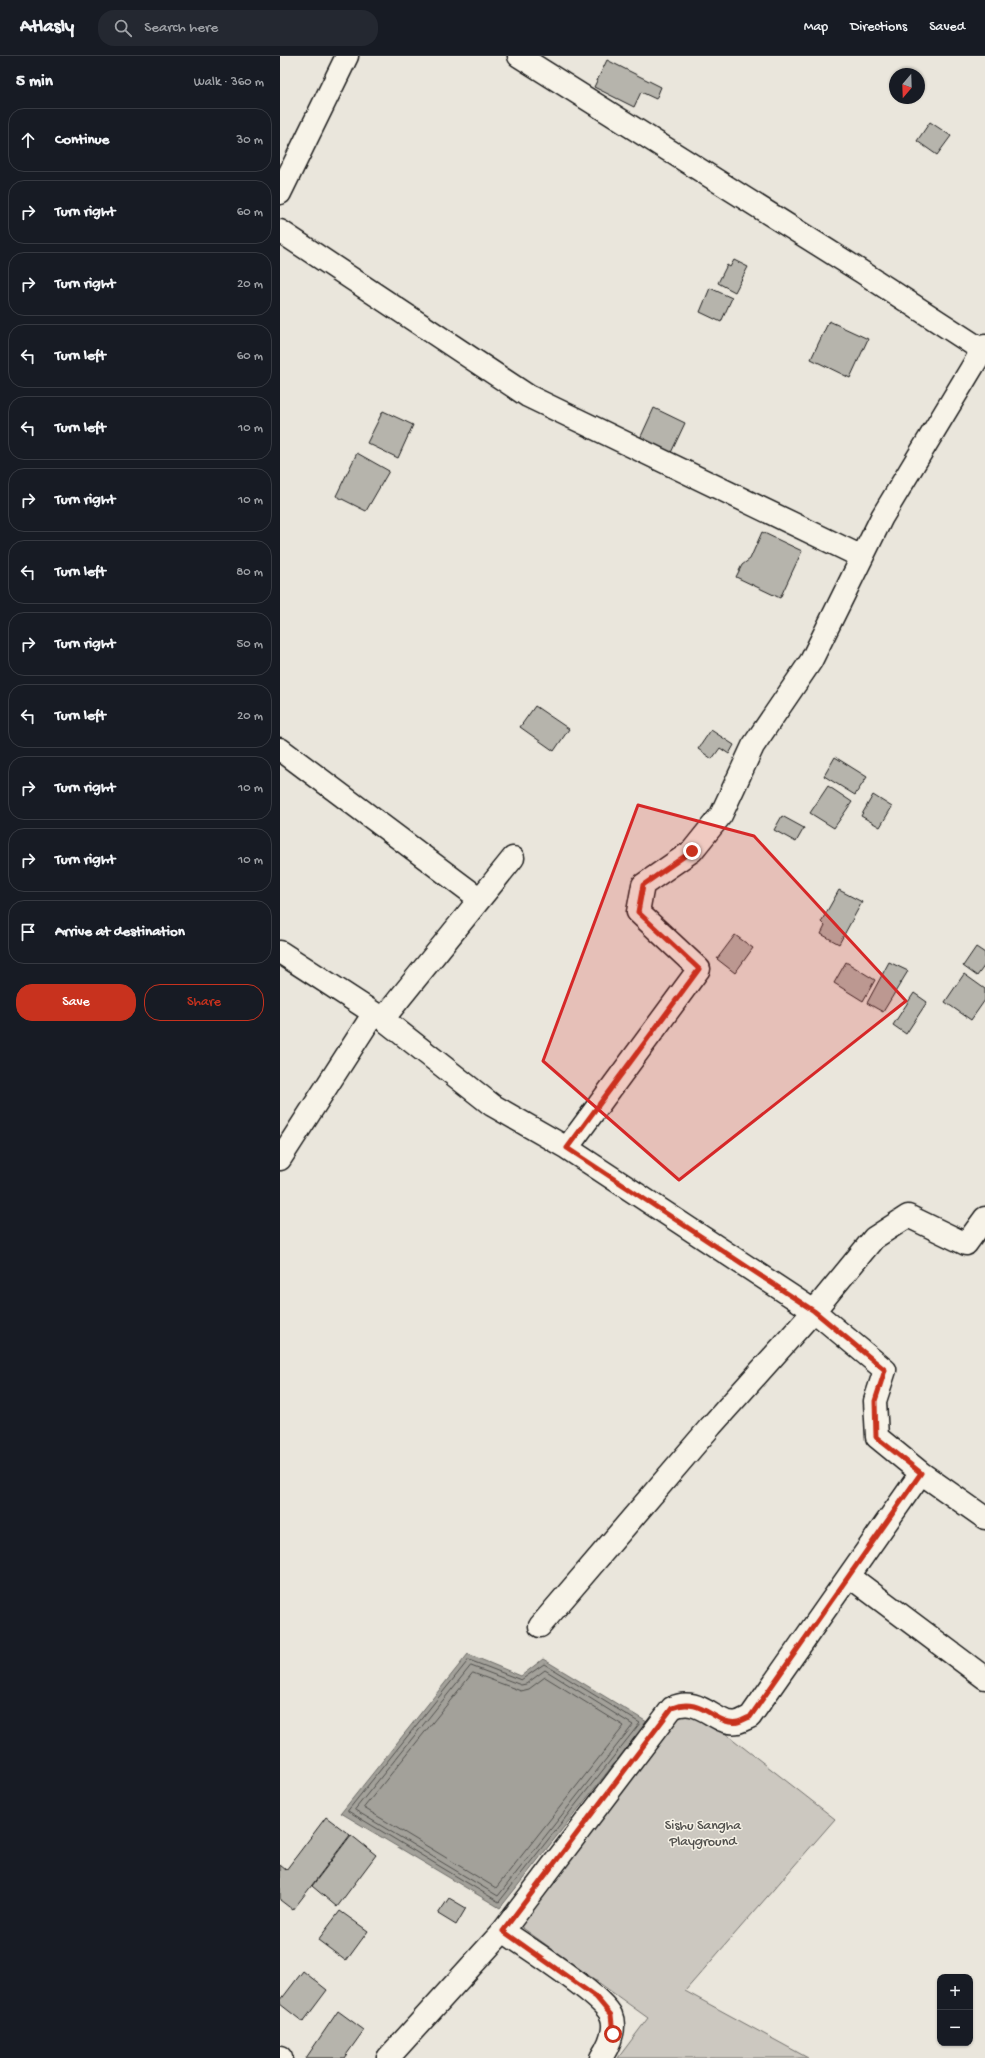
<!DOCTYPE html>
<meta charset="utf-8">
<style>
body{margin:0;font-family:"Gochi Hand",sans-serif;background:#242831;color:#f1f3f6}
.controls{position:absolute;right:12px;bottom:12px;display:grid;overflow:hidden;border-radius:8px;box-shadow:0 1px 3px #0004}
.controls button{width:36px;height:36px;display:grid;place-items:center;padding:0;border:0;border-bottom:1px solid #363941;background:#171b24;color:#f1f3f6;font:20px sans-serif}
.compass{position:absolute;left:609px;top:12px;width:36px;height:36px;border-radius:50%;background:#171b24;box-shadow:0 1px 3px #0004;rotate:199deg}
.stop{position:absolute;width:12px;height:12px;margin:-9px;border:3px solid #c8321e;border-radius:50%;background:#fff}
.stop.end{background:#c8321e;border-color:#fff;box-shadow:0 1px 4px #0008}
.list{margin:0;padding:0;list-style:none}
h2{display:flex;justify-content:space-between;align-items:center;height:52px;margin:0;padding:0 16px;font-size:17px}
h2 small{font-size:13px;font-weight:400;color:#9ea1a6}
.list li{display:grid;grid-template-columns:26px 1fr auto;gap:12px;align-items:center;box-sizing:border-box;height:64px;margin:0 8px 8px;padding:0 8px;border:1px solid #363941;border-radius:16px}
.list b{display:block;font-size:15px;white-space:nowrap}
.list em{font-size:13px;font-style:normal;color:#9ea1a6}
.actions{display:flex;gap:8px;padding:12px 16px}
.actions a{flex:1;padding:9px 0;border:1px solid #c8321e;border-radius:16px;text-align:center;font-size:14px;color:#c8321e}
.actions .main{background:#c8321e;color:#fff}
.icon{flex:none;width:22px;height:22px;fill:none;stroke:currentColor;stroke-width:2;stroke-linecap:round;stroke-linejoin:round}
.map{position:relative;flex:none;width:705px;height:2002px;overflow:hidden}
header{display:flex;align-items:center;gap:24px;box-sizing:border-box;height:56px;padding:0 20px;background:#171b24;border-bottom:1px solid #363941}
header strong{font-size:19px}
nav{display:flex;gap:22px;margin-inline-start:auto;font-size:14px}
.search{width:280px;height:36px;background:#242831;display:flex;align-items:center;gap:10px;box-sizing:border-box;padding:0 14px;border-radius:16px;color:#9ea1a6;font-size:15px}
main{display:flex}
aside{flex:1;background:#171b24}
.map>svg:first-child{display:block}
.green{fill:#ccc8c0;stroke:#74726e}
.water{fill:#a3a19a;stroke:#6d6c68}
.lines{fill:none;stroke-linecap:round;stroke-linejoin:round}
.shore{stroke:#52514e;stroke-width:1}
.building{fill:#b6b4ac;stroke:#1c1c1c}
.street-casing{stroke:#1c1c1c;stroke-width:25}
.street{stroke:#f7f3e8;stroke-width:22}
.route{stroke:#c8321e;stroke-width:5}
.marked{fill:#d62828;fill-opacity:0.2;stroke:#d62828;stroke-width:3;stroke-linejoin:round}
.labels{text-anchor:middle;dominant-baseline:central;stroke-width:3;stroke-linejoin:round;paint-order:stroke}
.park-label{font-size:14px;fill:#51504d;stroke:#f7f3e8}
</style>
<header>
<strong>Atlasly</strong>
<div class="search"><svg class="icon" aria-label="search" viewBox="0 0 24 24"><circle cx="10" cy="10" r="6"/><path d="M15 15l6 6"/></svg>Search here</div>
<nav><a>Map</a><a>Directions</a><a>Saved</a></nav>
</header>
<main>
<aside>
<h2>5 min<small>Walk · 360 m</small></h2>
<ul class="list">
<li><svg class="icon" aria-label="ahead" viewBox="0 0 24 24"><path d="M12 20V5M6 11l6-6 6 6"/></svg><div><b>Continue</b></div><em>30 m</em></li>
<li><svg class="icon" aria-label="right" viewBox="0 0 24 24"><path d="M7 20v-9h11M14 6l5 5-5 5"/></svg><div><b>Turn right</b></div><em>60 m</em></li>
<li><svg class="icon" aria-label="right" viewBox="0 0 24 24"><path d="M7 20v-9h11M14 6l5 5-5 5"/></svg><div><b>Turn right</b></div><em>20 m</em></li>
<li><svg class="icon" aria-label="left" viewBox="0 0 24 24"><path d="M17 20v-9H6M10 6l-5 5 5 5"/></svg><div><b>Turn left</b></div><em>60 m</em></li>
<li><svg class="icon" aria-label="left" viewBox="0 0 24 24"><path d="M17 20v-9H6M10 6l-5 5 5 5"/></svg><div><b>Turn left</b></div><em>10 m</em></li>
<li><svg class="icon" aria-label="right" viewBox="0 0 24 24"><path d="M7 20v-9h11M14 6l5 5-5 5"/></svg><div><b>Turn right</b></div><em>10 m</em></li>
<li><svg class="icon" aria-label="left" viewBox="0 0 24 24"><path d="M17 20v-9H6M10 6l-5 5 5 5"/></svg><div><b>Turn left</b></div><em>80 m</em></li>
<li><svg class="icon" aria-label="right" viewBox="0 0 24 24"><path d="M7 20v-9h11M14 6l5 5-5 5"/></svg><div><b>Turn right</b></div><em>50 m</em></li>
<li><svg class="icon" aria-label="left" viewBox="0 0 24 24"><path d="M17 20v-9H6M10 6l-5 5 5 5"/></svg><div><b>Turn left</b></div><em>20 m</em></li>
<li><svg class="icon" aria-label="right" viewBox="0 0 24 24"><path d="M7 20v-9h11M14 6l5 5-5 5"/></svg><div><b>Turn right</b></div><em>10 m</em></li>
<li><svg class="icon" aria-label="right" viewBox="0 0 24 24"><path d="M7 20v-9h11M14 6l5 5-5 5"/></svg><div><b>Turn right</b></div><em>10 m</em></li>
<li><svg class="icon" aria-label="arrive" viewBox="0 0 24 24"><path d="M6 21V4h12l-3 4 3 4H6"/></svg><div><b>Arrive at destination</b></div></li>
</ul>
<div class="actions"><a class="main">Save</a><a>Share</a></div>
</aside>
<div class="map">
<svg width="705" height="2002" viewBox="0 0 705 2002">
<rect width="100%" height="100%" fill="#eae6dc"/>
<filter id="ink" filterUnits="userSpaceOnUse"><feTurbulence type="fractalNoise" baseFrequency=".025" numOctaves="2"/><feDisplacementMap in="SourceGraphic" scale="8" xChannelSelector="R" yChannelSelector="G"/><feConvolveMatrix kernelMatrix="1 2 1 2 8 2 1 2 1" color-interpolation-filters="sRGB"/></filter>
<g filter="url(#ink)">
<!-- green -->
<path class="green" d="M409,1649L555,1763L405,1935L528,2002H338L368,1962L240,1870Z"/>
<!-- water -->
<path class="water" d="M188,1598L241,1620L263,1603L367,1666L220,1852L61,1757Z"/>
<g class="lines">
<!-- shore -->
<path class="shore" d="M189,1604L241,1624L264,1608L360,1667L219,1846L68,1755Z
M191,1610L241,1629L246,1628L265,1614L353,1669L218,1840L75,1754Z
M193,1617L241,1635L249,1633L265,1621L344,1670L216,1832L84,1752Z"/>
</g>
<!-- building -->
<path class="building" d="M327,4L381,31L376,43L361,36L354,51L314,31Z
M650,66L671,80L657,99L637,85Z
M454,204L468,211L455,236L438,227L447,209L450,211Z
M430,232L452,242L441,266L420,256Z
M549,265L588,283L570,322L531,303Z
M374,352L405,367L389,401L358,387Z
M103,355L133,369L118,402L87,387Z
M77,397L109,415L86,455L56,440Z
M482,476L522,495L500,542L456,521L462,509L470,503Z
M255,650L289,673L274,695L240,671Z
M431,674L454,689L449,698L440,692L432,703L418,693Z
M555,701L587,721L575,739L544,720Z
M548,730L572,746L554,772L530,757Z
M593,739L612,751L600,771L581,760Z
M502,760L524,772L516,786L494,774Z
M559,834L582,846L559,888L541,878L545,870L541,866Z
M455,879L473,892L455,917L437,903Z
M696,891L705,897V909L697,920L683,910Z
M566,906L595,924L583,945L554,927Z
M609,906L628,915L603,956L587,947Z
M684,918L705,933V944L691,964L665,946Z
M634,937L647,946L626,978L613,969Z
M46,1761L70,1779L13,1854L0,1844V1809L6,1814Z
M71,1779L96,1799L57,1851L32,1830Z
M169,1842L186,1852L176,1869L158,1858Z
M60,1855L88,1875L66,1905L38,1884Z
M23,1915L47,1934L23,1966L0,1948V1945Z
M58,1955L84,1974L64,2002H26Z"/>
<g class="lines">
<!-- street casing -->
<g class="street-casing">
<path id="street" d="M239,0L582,216L702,294
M0,137L67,0
M0,175L248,340L582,501
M0,693L200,843
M0,896L103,963L212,1049L287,1092L534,1255L431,1370L260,1570
M103,963L233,802
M287,1092L419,913L358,856L363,829L412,795L441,759L473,690L531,605L602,461L705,290
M0,1103L94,957
M641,1417L705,1462
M569,1520L705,1622
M0,2001L1,2002
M108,2002L223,1875
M321,2002C328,1991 337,1973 331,1959C322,1939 245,1890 223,1875L392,1652C420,1638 436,1671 458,1666C462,1665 466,1662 470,1661L641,1417L597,1381L595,1345L605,1314L534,1255L594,1182L628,1160L686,1188L705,1162"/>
</g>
<!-- street -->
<use href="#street" class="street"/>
</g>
</g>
<g class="lines" filter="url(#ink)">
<!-- route -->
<path class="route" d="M333,1978L331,1959L316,1941L223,1875L392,1652C421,1639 437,1671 458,1666C462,1665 466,1662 470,1661L641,1417L596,1381L595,1345L605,1314L534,1255L287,1092L419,913L358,856L363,829L412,795"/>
</g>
<!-- marked area -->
<path class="marked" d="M358,749L474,780L626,945L399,1124L263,1005Z"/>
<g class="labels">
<!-- park labels -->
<g class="park-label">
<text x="423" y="1770">Sishu Sangha<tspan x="423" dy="16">Playground</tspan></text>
</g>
</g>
</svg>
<div class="controls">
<button>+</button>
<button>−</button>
</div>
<svg class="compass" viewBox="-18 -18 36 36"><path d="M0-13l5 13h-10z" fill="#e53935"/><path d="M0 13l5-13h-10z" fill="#9ea1a6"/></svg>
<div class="stop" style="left:333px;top:1978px"></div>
<div class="stop end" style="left:412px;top:795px"></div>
</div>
</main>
